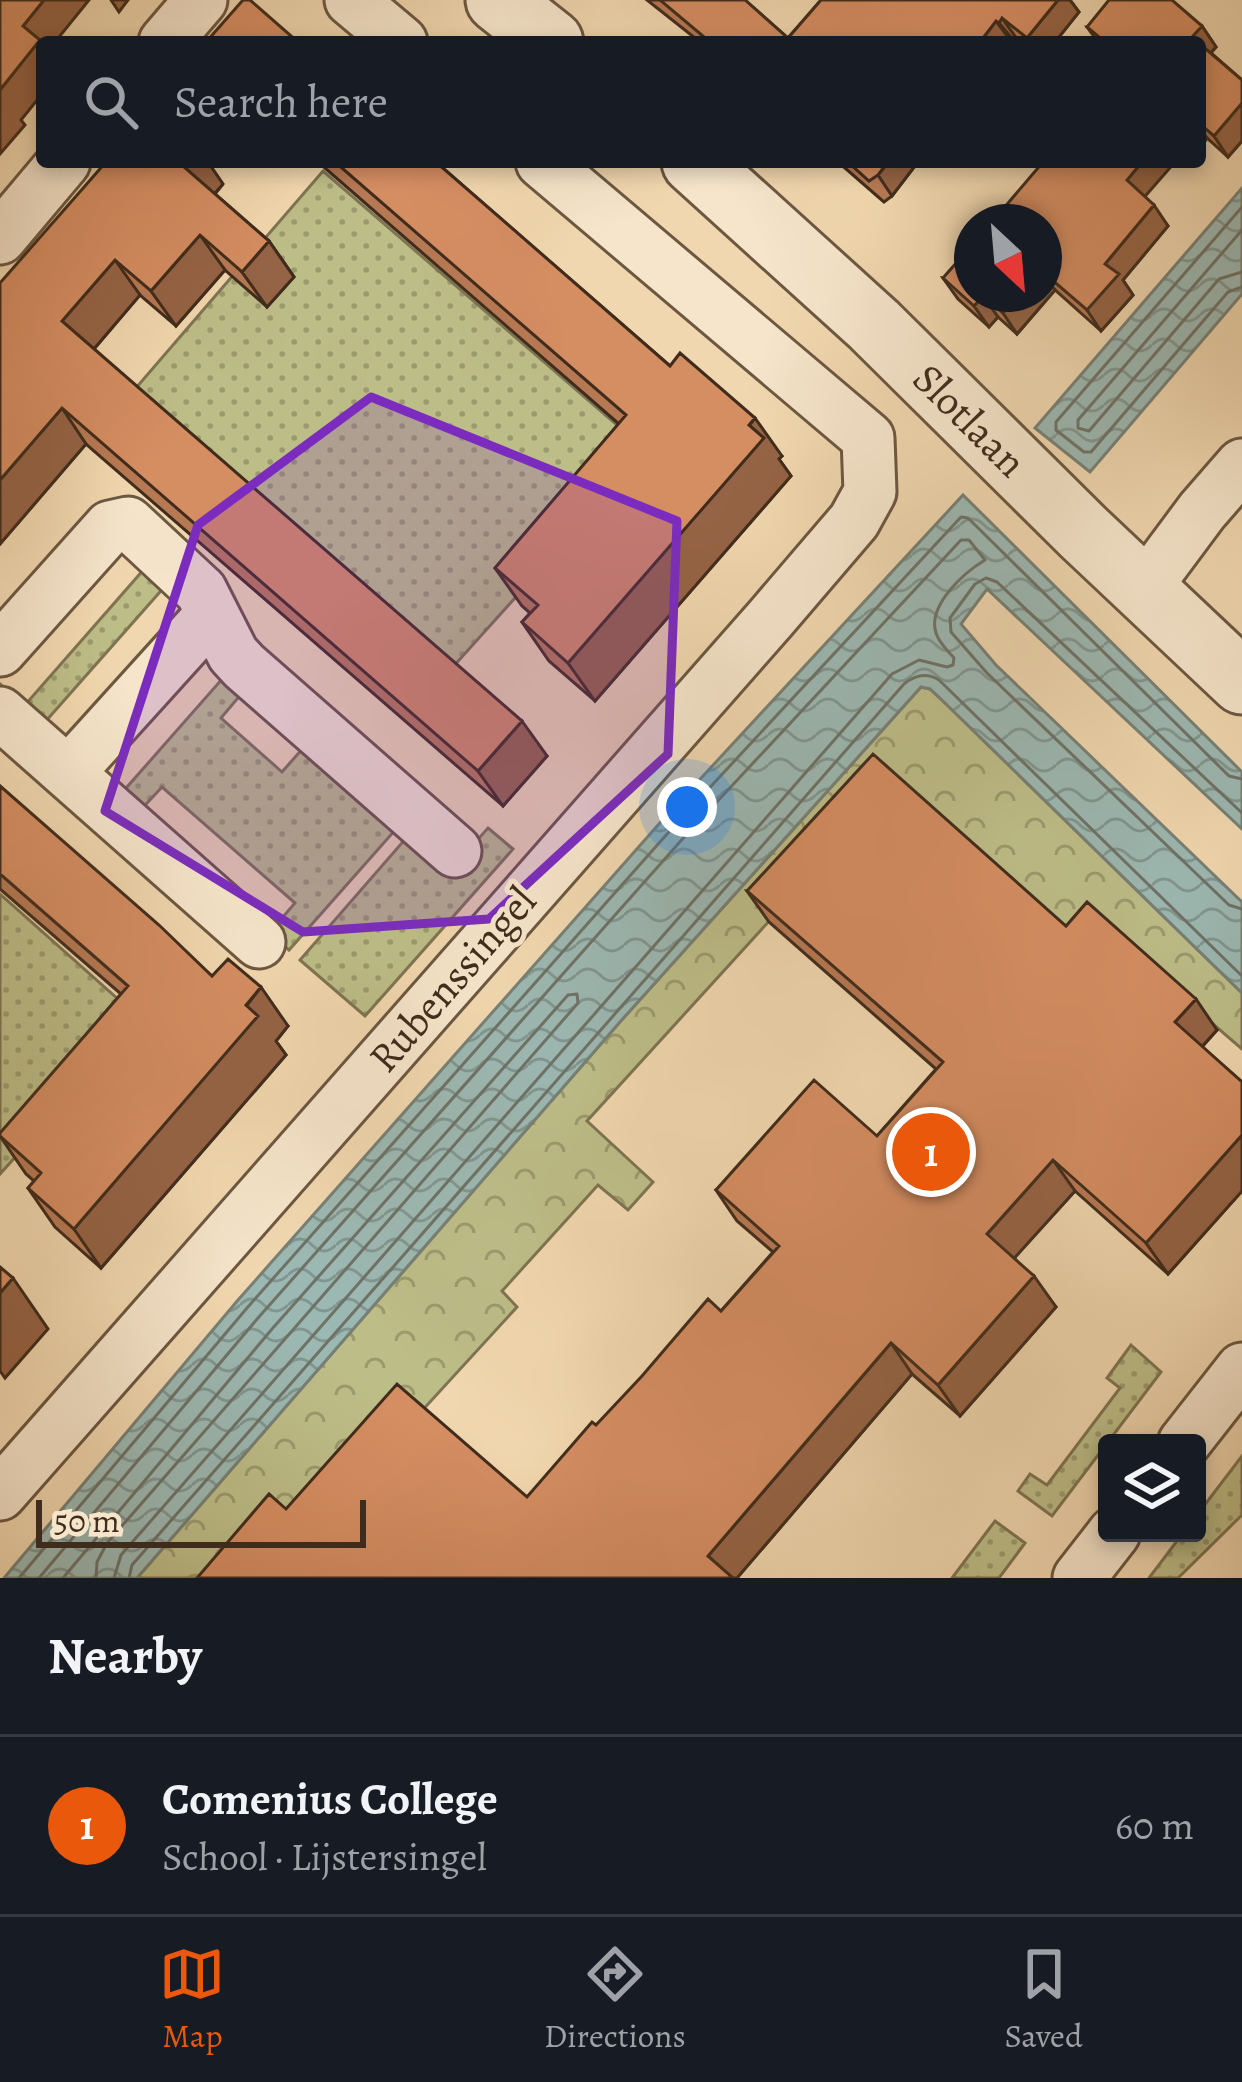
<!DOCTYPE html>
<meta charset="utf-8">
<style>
body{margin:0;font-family:Alegreya,serif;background:#20242c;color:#f1f3f6}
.controls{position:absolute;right:36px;bottom:36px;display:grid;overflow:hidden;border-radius:12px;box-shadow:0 6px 18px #0003}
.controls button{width:108px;height:108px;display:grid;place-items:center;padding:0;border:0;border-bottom:3px solid #363941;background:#171b24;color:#f1f3f6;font:60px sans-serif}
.compass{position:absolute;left:954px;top:204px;width:108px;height:108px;border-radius:50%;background:#171b24;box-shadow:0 6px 18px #0003;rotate:154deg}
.scale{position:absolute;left:36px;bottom:30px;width:330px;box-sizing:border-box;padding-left:12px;border:6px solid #402c1c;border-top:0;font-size:33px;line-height:42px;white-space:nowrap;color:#402c1c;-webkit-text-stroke:9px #f6e5cb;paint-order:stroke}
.you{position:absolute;left:687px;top:807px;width:42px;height:42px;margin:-30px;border:9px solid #fff;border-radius:50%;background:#1a73e8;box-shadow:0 0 0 18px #1a73e833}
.badge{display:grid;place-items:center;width:78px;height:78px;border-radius:50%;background:#ea580c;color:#fff;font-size:39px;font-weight:700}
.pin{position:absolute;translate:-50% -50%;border:6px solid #fff;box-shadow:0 3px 12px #0006}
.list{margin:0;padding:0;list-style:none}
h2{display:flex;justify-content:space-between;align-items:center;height:156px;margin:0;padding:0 48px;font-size:51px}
h2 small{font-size:39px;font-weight:400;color:#9ea1a6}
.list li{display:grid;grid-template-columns:78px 1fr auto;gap:36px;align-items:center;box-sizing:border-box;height:180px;padding:0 48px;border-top:3px solid #363941}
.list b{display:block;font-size:45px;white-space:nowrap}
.list p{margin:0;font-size:39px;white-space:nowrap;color:#9ea1a6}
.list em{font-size:39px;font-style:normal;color:#9ea1a6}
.icon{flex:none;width:66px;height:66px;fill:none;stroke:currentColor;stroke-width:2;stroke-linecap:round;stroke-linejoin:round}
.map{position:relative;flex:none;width:1242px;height:1578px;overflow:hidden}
.search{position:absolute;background:#171b24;box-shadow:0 6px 18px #0003;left:36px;right:36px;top:36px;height:132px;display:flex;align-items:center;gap:30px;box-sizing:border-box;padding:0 42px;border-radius:12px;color:#9ea1a6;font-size:45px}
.sheet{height:336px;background:#171b24}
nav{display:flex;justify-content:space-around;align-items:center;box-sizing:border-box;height:168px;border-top:3px solid #363941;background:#171b24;font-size:33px;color:#9ea1a6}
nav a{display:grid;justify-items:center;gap:6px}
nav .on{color:#ea580c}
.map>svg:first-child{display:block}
.green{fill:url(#green-dots);stroke:#7e7452;stroke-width:3}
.forest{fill:url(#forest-crowns);stroke:#7e7452;stroke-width:3}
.water{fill:url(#water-waves);stroke:#778076;stroke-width:3}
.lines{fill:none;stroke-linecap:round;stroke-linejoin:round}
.shore{stroke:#6e7267;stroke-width:3}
.minor-casing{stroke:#6c5741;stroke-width:57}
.tertiary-casing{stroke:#6c5741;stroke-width:69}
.minor{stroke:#f6e5cb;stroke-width:51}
.tertiary{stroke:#f6e5cb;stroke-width:63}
.wall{fill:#b77954;stroke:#402c1c;stroke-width:3}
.shaded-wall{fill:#956345;stroke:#402c1c;stroke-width:3}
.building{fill:#d58d62;stroke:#402c1c;stroke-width:3}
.marked{fill:#7b2cbf;fill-opacity:0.2;stroke:#7b2cbf;stroke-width:9;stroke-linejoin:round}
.labels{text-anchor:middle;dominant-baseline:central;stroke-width:10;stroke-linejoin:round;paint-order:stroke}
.street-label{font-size:42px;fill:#402c1c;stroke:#f6e5cb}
</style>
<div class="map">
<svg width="1242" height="1578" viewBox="0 0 1242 1578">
<defs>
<pattern id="green-dots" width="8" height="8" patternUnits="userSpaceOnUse" patternTransform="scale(3)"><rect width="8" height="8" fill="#bdbd88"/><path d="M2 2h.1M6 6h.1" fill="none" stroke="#9b9a6e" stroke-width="1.8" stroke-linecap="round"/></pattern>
<pattern id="forest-crowns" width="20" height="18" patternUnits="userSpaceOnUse" patternTransform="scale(3)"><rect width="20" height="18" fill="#bdbd88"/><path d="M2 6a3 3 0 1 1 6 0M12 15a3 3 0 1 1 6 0" fill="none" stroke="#9b9a6e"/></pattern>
<pattern id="water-waves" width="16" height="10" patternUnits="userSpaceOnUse" patternTransform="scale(3)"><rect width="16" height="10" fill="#9cb8b2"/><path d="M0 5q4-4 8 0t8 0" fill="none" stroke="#819690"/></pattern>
</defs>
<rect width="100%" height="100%" fill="#f1d7af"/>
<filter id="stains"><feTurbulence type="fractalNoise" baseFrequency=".00167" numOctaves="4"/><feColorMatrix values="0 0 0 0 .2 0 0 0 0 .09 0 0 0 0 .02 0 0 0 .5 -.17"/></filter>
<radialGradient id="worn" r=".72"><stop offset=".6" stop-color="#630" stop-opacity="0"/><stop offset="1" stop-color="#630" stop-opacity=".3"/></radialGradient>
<!-- green -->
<path class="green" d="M323,171L631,437L637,462L452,668L135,389Z
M146,567L166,585L45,722L0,693V684L25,705Z
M230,670L248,686L221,718L282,772L304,747L397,828L289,950L270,932L295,903L162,787L134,817L120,795Z
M488,828L513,849L365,1016L300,960L407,837L448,873Z
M0,894L129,1009L110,1052L0,1174Z
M1131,1345L1161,1372L1052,1516L1018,1491L1030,1474L1047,1485L1120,1388L1107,1378Z
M1242,1456V1515L1178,1578H1149L1183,1533H1197V1515Z
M995,1521L1025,1543L999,1578H952Z"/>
<!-- forest -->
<path class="forest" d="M921,687L930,689L943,701L1242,993V1049L1109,934L812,874L587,1121L653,1182L628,1210L598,1185L502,1291L517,1307L419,1414L245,1578H137L619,1023Z"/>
<!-- water -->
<path class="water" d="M1242,188V294L1090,472L1035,428Z
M963,495L1242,772V829L987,589L961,624L996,665L1242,902V993L943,701L930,689L921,687L619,1023L137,1578H4L238,1300L666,816Z"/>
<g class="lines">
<!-- shore -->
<path class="shore" d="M1242,207L1056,422V430L1084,452H1091L1228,292L1242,287
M1242,230L1078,420V428L1089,431L1219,279L1242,272
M1242,813L997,582L986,578L975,584L950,618L951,632L987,673L1229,905L1242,909
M19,1578L247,1308L675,825L961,517L968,518L1229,776L1242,779
M39,1578L258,1318L686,835L961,540H969L985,560C965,572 927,605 936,633C939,643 947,650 954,658L953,665L947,667L919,660L892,674L121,1555L114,1578
M63,1578L272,1329L568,995L577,994L578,1003L107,1543L97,1562L96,1578
M129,1578L132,1565L904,684C915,675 926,672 939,680L1242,976"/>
<!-- minor casing -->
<g class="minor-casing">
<path id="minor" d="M351,0L401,42
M165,42L201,0
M0,238L64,162
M1144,589L1202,511L1242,465
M0,650L110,527L128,523L201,591L233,654L244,666L455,851
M0,713L259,942
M68,773L212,614
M1184,1443L1242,1369
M0,1494L771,618L854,521L870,492L868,438L542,162
M1079,1578L1114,1533"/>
</g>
<!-- tertiary casing -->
<g class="tertiary-casing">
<path id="tertiary" d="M498,0L551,42
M694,162L874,325L1084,533L1242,682"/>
</g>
<!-- minor -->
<use href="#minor" class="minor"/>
<!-- tertiary -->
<use href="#tertiary" class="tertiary"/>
</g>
<!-- wall -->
<path class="wall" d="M647,0H745L788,38L821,0H1070L1079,12L1055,42H1021L1017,39L1015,42H700Z
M1202,26L1216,47L1211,53L1242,80V141L1228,157L1207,138L1203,144L1200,142V42H1098L1087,27Z
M318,162H436L670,366L782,456L779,459L791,476L595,701L549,661L522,622L530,613L522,606L495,568L619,424Z
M838,162H918L892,196L884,202Z
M223,184L215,194L269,241L294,277L267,307L225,270L176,326L140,295L94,349L547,756L503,806L86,444L0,544V283Z
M1145,197L1168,226L1123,280L1133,295L1101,331L1055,290L1017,334L998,317L989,327L958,299L943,278L1044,294V222Z
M0,786L212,976L288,1026L276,1041L286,1055L101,1268L55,1227L28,1188L34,1181L26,1174L0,1136L121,994L0,889Z
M747,891L1066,926L1217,1030L1202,1047L1242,1082V1191L1168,1274L1075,1191L1014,1258L1056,1307L960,1416L912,1374L737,1578L286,1509L527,1497L596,1425L721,1311L773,1252L737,1221L716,1190L877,1136L936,1069L769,922Z"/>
<!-- shaded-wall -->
<path class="shaded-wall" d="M44,0H89L55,42H42V94L21,120L25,125L0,154V90L23,26Z
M111,0H128L119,12Z
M1058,0H1070L1079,12L1055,42H1030L1027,38Z
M1002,18L1017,39L1015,42L999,23Z
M996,21L1011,41L980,42Z
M1202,26L1216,47L1206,58L1200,49V42H1195L1192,37Z
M1242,103V141L1228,157L1214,136Z
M1200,128L1207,138L1203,144L1200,140Z
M186,162H208L223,184L208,201L183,166Z
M888,162H918L892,196L878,175Z
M1142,162H1175L1141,201L1127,180Z
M1154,205L1168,226L1123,280L1133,295L1101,331L1087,310L1105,264Z
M200,235L225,270L176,326L151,291Z
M269,241L294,277L267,307L242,272Z
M115,260L140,295L87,357L62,321Z
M1044,275L1055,290L1017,334L1003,313L1019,294H1044Z
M983,296L998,317L989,327L974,306Z
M62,408L86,444L0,544V480Z
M755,418L782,456L779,459L791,476L595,701L568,663Z
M522,721L547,756L503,806L478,771Z
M261,987L288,1026L276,1041L286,1055L101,1268L74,1229Z
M1196,999L1217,1030L1196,1053L1175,1022Z
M1242,1135V1191L1168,1274L1146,1243Z
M1053,1160L1075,1191L1008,1265L987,1234Z
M1034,1276L1056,1307L960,1416L938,1385Z
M13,1278L48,1329L5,1378L0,1371V1293Z
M891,1343L912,1374L737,1578H723L708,1556Z"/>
<!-- building -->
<path class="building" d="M0,0H44L23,26L40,40L0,90Z
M243,0H250L298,42H206Z
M660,0H745L788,38L821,0H1058L1027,38L1002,18L999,23L996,21L980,42H710Z
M1109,0H1172L1202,26L1192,37L1198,42H1105L1087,27Z
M1200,44L1242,80V103L1214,136L1200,124Z
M106,162H186L183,166L269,241L242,272L200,235L151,291L115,260L62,321L522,721L478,771L62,408L0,480V283Z
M335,162H436L670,366L680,353L755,418L749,425L764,438L568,663L522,622L538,605L495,568L626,415Z
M848,162H888L878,175L869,181Z
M1043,162H1142L1127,180L1154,205L1105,264L1119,274L1087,310L1044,273V222H992Z
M972,245V294H1019L1003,313L983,296L974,306L943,278Z
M873,754L1066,926L1087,902L1196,999L1175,1022L1242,1082V1135L1146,1243L1053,1160L987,1234L1034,1276L938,1385L891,1343L708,1556L733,1578H197L269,1494L286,1509L397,1384L527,1497L592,1422L596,1425L642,1376L708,1299L721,1311L779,1246L716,1190L814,1080L877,1136L943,1062L747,891Z
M0,786L159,925L212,976L228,959L261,987L246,1005L258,1016L74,1229L28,1188L41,1173L0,1136V1133L128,986L0,874Z
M0,1267L13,1278L0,1293Z"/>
<!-- marked area -->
<path class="marked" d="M371,397L677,521L668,754L489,919L303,932L105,811L198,525Z"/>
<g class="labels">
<!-- street labels -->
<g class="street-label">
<text transform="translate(970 420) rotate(45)">Slotlaan</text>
<text transform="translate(452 979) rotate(-49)">Rubenssingel</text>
</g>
</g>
<rect width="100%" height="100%" filter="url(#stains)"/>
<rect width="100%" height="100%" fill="url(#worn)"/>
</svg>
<div class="controls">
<button><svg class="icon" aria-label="layers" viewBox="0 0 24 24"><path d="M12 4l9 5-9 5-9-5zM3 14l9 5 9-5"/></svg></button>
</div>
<svg class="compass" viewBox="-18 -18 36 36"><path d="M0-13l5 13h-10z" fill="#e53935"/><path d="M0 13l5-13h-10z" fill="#9ea1a6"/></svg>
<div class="scale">50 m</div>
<div class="you"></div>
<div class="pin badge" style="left:931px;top:1152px">1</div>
<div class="search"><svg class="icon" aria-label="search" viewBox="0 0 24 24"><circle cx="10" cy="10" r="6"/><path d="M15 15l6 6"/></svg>Search here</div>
</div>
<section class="sheet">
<h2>Nearby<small></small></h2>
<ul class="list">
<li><span class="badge">1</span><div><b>Comenius College</b><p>School · Lijstersingel</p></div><em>60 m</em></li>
</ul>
</section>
<nav>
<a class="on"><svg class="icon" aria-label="map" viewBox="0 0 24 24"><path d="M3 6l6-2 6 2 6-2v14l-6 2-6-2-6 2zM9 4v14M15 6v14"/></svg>Map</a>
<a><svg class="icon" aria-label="directions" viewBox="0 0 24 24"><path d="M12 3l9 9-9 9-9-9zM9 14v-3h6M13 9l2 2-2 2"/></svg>Directions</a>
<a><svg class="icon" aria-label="saved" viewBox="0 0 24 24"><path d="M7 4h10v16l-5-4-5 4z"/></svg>Saved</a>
</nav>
